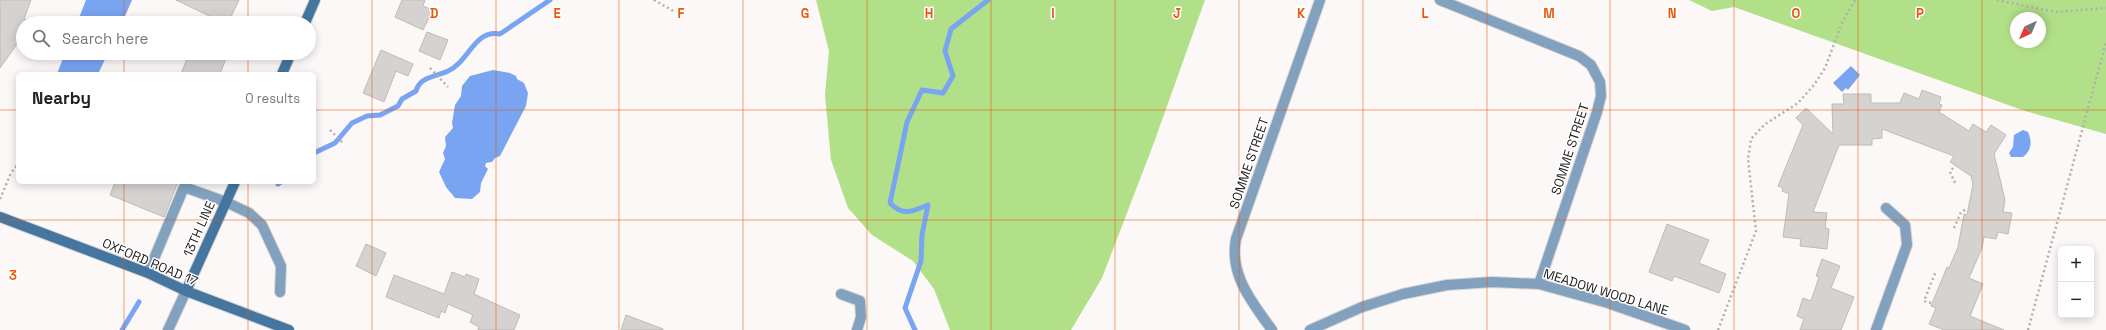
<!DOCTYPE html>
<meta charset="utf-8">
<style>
body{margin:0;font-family:"Space Grotesk",sans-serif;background:#f6f6f6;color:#222}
.controls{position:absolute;right:12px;bottom:12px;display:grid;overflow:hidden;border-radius:6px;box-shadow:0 2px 10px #0003}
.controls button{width:36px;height:36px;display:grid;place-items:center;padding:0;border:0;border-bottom:1px solid #e0e0e0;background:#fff;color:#222;font:20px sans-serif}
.compass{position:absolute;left:2010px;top:12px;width:36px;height:36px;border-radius:50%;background:#fff;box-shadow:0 2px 10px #0003;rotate:224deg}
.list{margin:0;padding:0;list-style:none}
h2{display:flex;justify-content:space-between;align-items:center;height:52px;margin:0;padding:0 16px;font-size:17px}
h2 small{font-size:13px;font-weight:400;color:#767676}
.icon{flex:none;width:22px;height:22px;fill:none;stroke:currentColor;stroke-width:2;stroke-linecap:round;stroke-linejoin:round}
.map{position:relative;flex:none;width:2106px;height:330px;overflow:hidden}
.search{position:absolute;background:#fff;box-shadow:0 2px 10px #0003;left:16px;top:16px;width:300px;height:44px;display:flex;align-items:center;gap:10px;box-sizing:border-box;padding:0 14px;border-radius:22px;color:#767676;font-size:15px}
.panel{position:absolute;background:#fff;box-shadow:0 2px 10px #0003;left:16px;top:72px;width:300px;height:112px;border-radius:6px}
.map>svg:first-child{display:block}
.green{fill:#b2e089;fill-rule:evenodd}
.water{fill:#79a4f2}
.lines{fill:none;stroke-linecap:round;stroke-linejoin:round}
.stream{stroke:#79a4f2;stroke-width:5}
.building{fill:#d6d2d1;stroke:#bfbbba}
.lane-casing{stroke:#d8d5d4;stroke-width:12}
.street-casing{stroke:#d8d5d4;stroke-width:12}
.secondary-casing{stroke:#d8d5d4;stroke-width:12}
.path{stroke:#b2afae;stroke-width:2.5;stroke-dasharray:2 3;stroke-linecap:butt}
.lane{stroke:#81a1be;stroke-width:10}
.street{stroke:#81a1be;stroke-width:10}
.secondary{stroke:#4576a0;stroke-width:10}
.grid{fill:none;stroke:#e8590c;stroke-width:1;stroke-opacity:0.55}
.labels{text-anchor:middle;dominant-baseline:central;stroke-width:3;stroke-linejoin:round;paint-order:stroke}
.street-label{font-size:13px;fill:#1d1c1b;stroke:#fff}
.grid-label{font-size:13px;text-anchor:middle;font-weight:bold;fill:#e8590c;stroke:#fff;stroke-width:3;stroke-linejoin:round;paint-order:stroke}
</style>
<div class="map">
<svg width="2106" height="330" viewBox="0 0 2106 330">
<rect width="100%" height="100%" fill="#fcf8f7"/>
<!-- green -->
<path class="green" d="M816,0H1205L1152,148L1102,278L1071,330H950L934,289L913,261L872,235L848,208L831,160L825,95L829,51Z
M1689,0H2106V134L2025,111L1734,7L1712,11ZM2016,18H2040V42H2016Z"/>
<!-- water -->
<path class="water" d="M86,0H132L122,23H77Z
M65,53H108L98,74H57Z
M1851,66L1860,75L1848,90L1846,88L1842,92L1833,83Z
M493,70L510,73L516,76L517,79L524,83L528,93L526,106L500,156L495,158L492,162L486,163L485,166L488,169L481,183L480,192L472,199L455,198L446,187L439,172L445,159L443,153L446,146L445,137L453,128L452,123L455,105L461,96L462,86L470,76Z
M2023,130L2028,132C2032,141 2032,150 2023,157H2011L2009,153L2013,147L2014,135Z"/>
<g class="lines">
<!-- stream -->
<path class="stream" d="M314,153L335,143L352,123L367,116L380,115L398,106L402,99L416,91C420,76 436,77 448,71C469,62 474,29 500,34L550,0
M278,184L281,182
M122,330L139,302
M915,330L905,308L921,261L922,235L928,205C912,211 904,217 890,203L907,122L922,90L943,93L953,76L945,51L951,29L988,0"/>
</g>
<!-- building -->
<path class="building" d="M0,0H31L24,19L27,20L25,23H23V28L15,47L0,68Z
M176,0H239L228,23H224Z
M402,0H425L423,6L433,10L423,30L395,17Z
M427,32L448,40L440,60L419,51Z
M381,50L413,64L408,76L396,71L384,102L363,93Z
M197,53H228L220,74H181L188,56L194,59Z
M1922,90L1941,97L1939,104L1942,105L1939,112L1969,131L1973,124L1986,132L1991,125L2006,135L1994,154L2005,200L2003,212L2012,213L2008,234L1998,232L1996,239L1984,237L1982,248L1969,278L1983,284L1970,316L2004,330H1944L1929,324L1936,308L1931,306L1947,267L1949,268L1958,247L1964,214L1967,215L1973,184L1971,176L1950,162L1954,156L1882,129V138L1872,139V145H1839L1813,212L1827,213L1825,228L1829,229L1827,249L1800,246L1801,239L1783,237L1789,194L1782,191L1783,188L1778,186L1803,125L1796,118L1806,108L1833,134L1832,104H1844L1843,94H1871V103H1900L1904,93L1919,99Z
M115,182H178L164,217L110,195Z
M1667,224L1709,240L1699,263L1726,274L1719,293L1674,276L1672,281L1649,272Z
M366,244L386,253L376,276L356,266Z
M1822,259L1840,266L1831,288L1854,297L1841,330H1800L1804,319L1797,316L1803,298L1811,301L1819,277L1816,276Z
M452,272L465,277L466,274L479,279L474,294L520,315L514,330H478L479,327L470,322L473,315L448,304L445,313L441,311L439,318L386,297L394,275L444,294Z
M626,315L663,329V330H621Z"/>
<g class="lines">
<!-- lane casing -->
<g class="lane-casing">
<path id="lane" d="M148,273L184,187L226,202L249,213L262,225L281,266L280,292
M841,294L860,301L861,317L857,330"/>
</g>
<!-- street casing -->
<g class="street-casing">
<path id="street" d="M1440,0L1579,56L1591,65L1600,82L1601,96L1597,112L1539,284
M168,330L186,291
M1272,330C1252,302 1229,275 1236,239L1320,0
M1310,330L1362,307L1403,294L1447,285L1492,282L1539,284L1608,303L1685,330
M1876,330L1907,245L1905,225L1886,208"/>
</g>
<!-- secondary casing -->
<g class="secondary-casing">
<path id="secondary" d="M305,23L315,0
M282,74L291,53
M0,217L148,273L186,291L289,330
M186,291L235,182"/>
</g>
<!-- path -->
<path class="path" d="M654,0L675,12
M1997,0L2055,12L2106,8
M430,68L448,87
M330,130L343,143
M1953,168L1950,172L1956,185
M0,199L11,173L18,164
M1954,228L1961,212L1967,209
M1931,303L1924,301L1936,271
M1718,330L1756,231L1748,159L1751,139L1764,125L1798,103L1814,85L1825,68L1842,23L1855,0
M2028,330L2106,42"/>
<!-- lane -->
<use href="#lane" class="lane"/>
<!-- street -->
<use href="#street" class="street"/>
<!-- secondary -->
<use href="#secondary" class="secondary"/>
</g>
<!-- grid -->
<path class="grid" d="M124,0V23M248,0V23M372,0V330M496,0V330M619,0V330M743,0V330M867,0V330M991,0V330M1115,0V330M1239,0V330M1363,0V330M1487,0V330M1610,0V330M1734,0V330M1858,0V330M1982,0V330M124,53V74M248,53V74M0,110H18M314,110H2106M124,182V330M248,182V330M0,220H2106"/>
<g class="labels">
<!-- street labels -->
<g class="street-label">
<text transform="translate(1570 149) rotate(-72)">SOMME STREET</text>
<text transform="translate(1249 163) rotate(-71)">SOMME STREET</text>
<text transform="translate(199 229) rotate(-66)">13TH LINE</text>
<text transform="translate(150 262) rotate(23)">OXFORD ROAD 17</text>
<text transform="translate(1606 292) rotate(17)">MEADOW WOOD LANE</text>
</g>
</g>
<g class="grid-label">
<text x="434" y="18">D</text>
<text x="557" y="18">E</text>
<text x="681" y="18">F</text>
<text x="805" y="18">G</text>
<text x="929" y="18">H</text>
<text x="1053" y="18">I</text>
<text x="1177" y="18">J</text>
<text x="1301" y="18">K</text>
<text x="1425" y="18">L</text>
<text x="1549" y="18">M</text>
<text x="1672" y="18">N</text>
<text x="1796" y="18">O</text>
<text x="1920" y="18">P</text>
<text x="13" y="280">3</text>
</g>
</svg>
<div class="controls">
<button>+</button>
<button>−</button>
</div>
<svg class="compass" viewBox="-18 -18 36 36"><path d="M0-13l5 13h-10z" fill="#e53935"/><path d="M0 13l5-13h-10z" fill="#767676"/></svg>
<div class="search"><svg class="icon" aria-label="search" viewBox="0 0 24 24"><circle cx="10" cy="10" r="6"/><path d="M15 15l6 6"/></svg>Search here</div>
<section class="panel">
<h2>Nearby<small>0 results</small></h2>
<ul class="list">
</ul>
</section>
</div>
